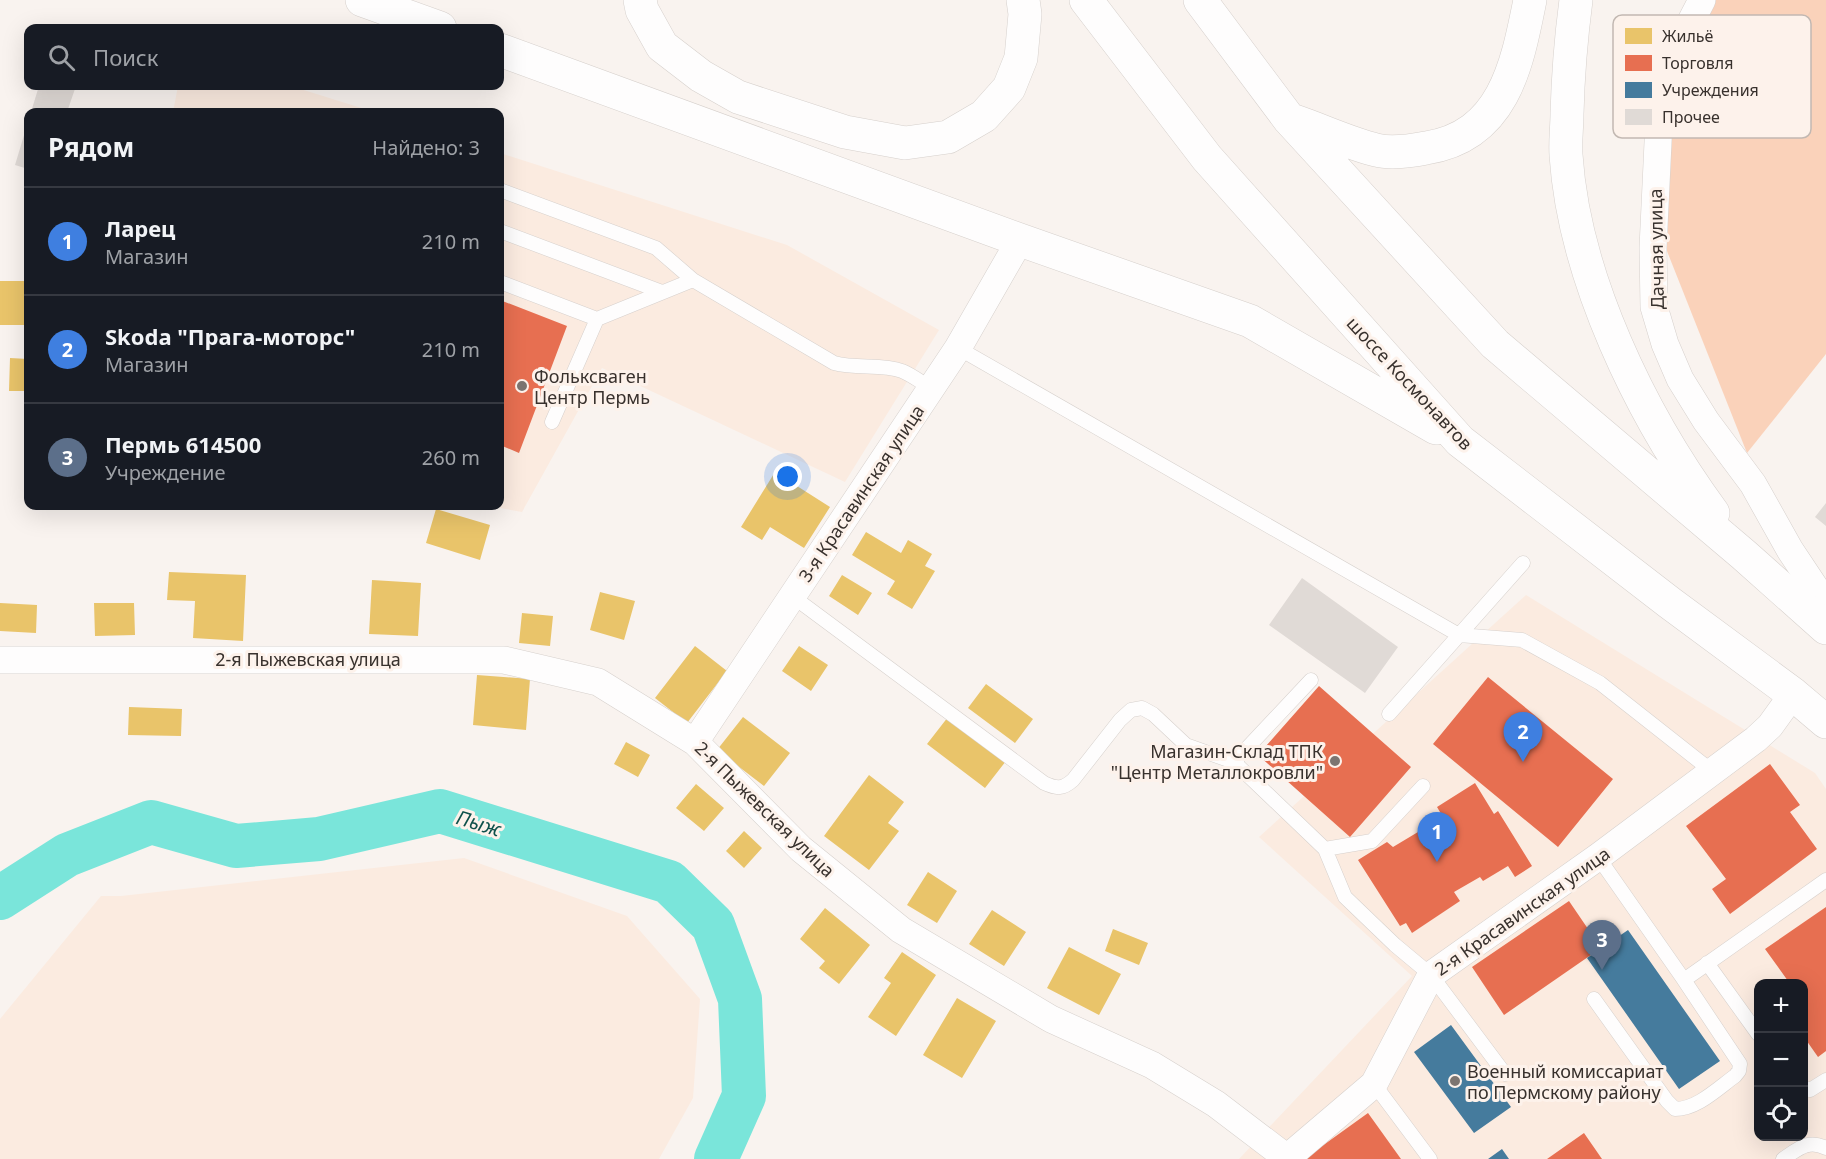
<!DOCTYPE html>
<html lang="ru">
<meta charset="utf-8">
<style>
body{margin:0;font-family:"Noto Sans",sans-serif;background:#242831;color:#f1f3f6}
.controls{position:absolute;right:18px;bottom:18px;display:grid;overflow:hidden;border-radius:12px;box-shadow:0 6px 24px #0002}
.controls button{width:54px;height:54px;display:grid;place-items:center;padding:0;border:0;border-bottom:2px solid #363941;background:#171b24;color:#f1f3f6;font:30px sans-serif}
.you{position:absolute;left:788px;top:477px;width:21px;height:21px;margin:-15px;border:4px solid #fff;border-radius:50%;background:#1a73e8;box-shadow:0 0 0 9px #1a73e833}
.badge{display:grid;place-items:center;width:39px;height:39px;border-radius:50%;background:#db2777;color:#fff;font-size:20px;font-weight:700}
.pin{position:absolute;translate:-50% -50px;filter:drop-shadow(0 2px 3px #0008)}
.pin::after{content:'';position:absolute;top:32px;width:21px;height:18px;background:inherit;clip-path:polygon(0 0,100% 0,50% 100%)}
.list{margin:0;padding:0;list-style:none}
h2{display:flex;justify-content:space-between;align-items:center;height:78px;margin:0;padding:0 24px;font-size:26px}
h2 small{font-size:20px;font-weight:400;color:#9ea1a6}
.list li{display:grid;grid-template-columns:39px 1fr auto;gap:18px;align-items:center;box-sizing:border-box;height:108px;padding:0 24px;border-top:2px solid #363941}
.list b{display:block;font-size:22px;white-space:nowrap}
.list p{margin:0;font-size:20px;white-space:nowrap;color:#9ea1a6}
.list em{font-size:20px;font-style:normal;color:#9ea1a6}
.icon{flex:none;width:33px;height:33px;fill:none;stroke:currentColor;stroke-width:2;stroke-linecap:round;stroke-linejoin:round}
.map{position:relative;flex:none;width:1826px;height:1159px;overflow:hidden}
.search{position:absolute;background:#171b24;box-shadow:0 6px 24px #0002;left:24px;top:24px;width:480px;height:66px;display:flex;align-items:center;gap:15px;box-sizing:border-box;padding:0 21px;border-radius:12px;color:#9ea1a6;font-size:22px}
.panel{position:absolute;background:#171b24;box-shadow:0 6px 24px #0002;left:24px;top:108px;width:480px;height:402px;border-radius:12px}
.map>svg:first-child{display:block}
.built{fill:#fbebe0;fill-rule:evenodd}
.green{fill:#fad2ba}
.homes{fill:#e9c46a}
.shops{fill:#e76f51}
.public{fill:#457b9d}
.lines{fill:none;stroke-linecap:round;stroke-linejoin:round}
.river{stroke:#7ae5da;stroke-width:44}
.building{fill:#e0dad6}
.lane-casing{stroke:#d6d0cc;stroke-width:15}
.street-casing{stroke:#d6d0cc;stroke-width:28}
.primary-casing{stroke:#d6d0cc;stroke-width:34}
.lane{stroke:#fefdfd;stroke-width:14}
.street{stroke:#fefdfd;stroke-width:27}
.primary{stroke:#fefdfd;stroke-width:33}
.poi-dot{fill:#7c7571;stroke:#fdf2eb;stroke-width:2}
.labels{text-anchor:middle;dominant-baseline:central;stroke-width:6;stroke-linejoin:round;paint-order:stroke}
.street-label{font-size:18px;fill:#38312d;stroke:#fdf2eb}
.poi-label{font-size:18px;fill:#38312d;stroke:#fdf2eb;text-anchor:start}
.water-label{font-size:20px;font-style:italic;fill:#0f514b;stroke:#fdf2eb}
.key{fill:#fdf2eb;stroke:#c2b8b2;stroke-width:1.5}
.key-label{font-size:16px;fill:#38312d}
</style>
<div class="map">
<svg width="1826" height="1159" viewBox="0 0 1826 1159">
<rect width="100%" height="100%" fill="#f9f3ef"/>
<!-- built -->
<path class="built" d="M178,86H291L374,112H173Z
M500,153L787,245L939,330L845,482L602,368L522,512L490,506H500Z
M1526,595L1815,773L1826,789V1159H1239L1412,976L1259,837ZM1758,984H1804V1136H1758Z
M464,858L627,916L700,999L693,1098L659,1159H0V1019L101,896H121Z"/>
<!-- green -->
<path class="green" d="M1689,0H1826V354L1747,453L1663,241L1678,68Z"/>
<!-- homes -->
<path class="homes" d="M0,281H28V325H0Z
M10,358L28,359V391H9Z
M775,472L830,507L804,548L770,527L762,540L741,527Z
M436,509L490,525L480,560L426,543Z
M866,532L901,553L908,540L932,554L925,566L935,571L912,609L887,594L895,581L852,555Z
M169,572L246,575L243,641L193,638L195,601L167,600Z
M842,575L872,593L858,615L829,596Z
M372,580L421,583L418,636L369,634Z
M600,592L635,601L624,640L590,630Z
M0,603L37,605L36,633L0,631Z
M94,603H134L135,635L95,636Z
M522,613L553,616L550,646L519,643Z
M695,646L727,671L687,723L655,698Z
M799,646L828,665L811,691L782,671Z
M477,675L530,679L526,730L473,725Z
M986,684L1033,719L1015,743L968,708Z
M129,707L182,709L181,736L128,735Z
M743,717L790,753L764,786L717,750Z
M948,717L1006,761L985,788L927,744Z
M626,742L650,755L638,777L614,764Z
M869,775L904,802L888,823L899,831L869,870L824,836Z
M696,784L724,808L704,831L676,808Z
M744,831L762,848L744,868L726,851Z
M928,872L957,891L937,923L907,905Z
M825,908L870,945L839,984L819,968L825,961L800,939Z
M992,910L1026,932L1004,966L969,944Z
M1113,929L1148,943L1139,965L1105,951Z
M1069,947L1121,974L1099,1015L1047,988Z
M902,952L936,975L896,1036L868,1017L891,983L884,978Z
M957,998L996,1021L962,1078L923,1055Z"/>
<!-- shops -->
<path class="shops" d="M500,300L567,326L519,453L500,445Z
M1488,677L1613,779L1558,847L1433,744Z
M1319,686L1411,767L1350,837L1258,755Z
M1770,764L1800,805L1790,812L1817,849L1730,914L1712,889L1726,879L1686,826Z
M1475,783L1494,814L1498,811L1532,866L1515,877L1508,866L1483,881L1480,877L1454,892L1460,901L1412,933L1406,923L1400,926L1358,860L1387,842L1393,847L1443,817L1437,807Z
M1569,901L1601,948L1504,1015L1472,967Z
M1826,907V1051L1818,1057L1804,1037V984H1785L1788,981L1765,949Z
M1368,1113L1401,1159H1304Z
M1584,1133L1602,1159H1547Z"/>
<!-- public -->
<path class="public" d="M1628,930L1720,1061L1679,1089L1587,958Z
M1451,1025L1511,1107L1474,1133L1414,1052Z
M1502,1149L1509,1159H1488Z"/>
<g class="lines">
<!-- river -->
<path class="river" d="M0,898L67,855L151,822L236,846L319,839L440,811L669,882L713,925L740,999L744,1096L716,1159"/>
</g>
<!-- building -->
<path class="building" d="M39,86H76L67,112H31Z
M28,122V169L15,165Z
M1826,503V526L1815,517Z
M1302,578L1398,647L1365,693L1269,625Z"/>
<g class="lines">
<!-- lane casing -->
<g class="lane-casing">
<path id="lane" d="M500,190L656,248L693,280
M500,231L662,292
M500,282L597,319L693,280L834,363C856,369 882,364 902,371C912,375 922,383 931,388
M958,348L1459,635L1522,640L1600,683L1713,772
M552,422L597,319
M792,596L1044,783C1057,789 1063,789 1073,780L1120,720L1131,710L1142,708L1153,714L1186,745L1234,762L1325,849L1345,897L1395,945L1431,975L1505,1074
M1389,714L1523,563
M1234,762L1311,680
M1325,849L1372,841L1423,786
M1598,857L1684,980L1826,880
M1707,963L1758,1034
M1594,999L1667,1101L1675,1109C1697,1109 1717,1089 1735,1076L1739,1071L1740,1064L1684,980
M1374,1084L1430,1159
M1804,1088L1810,1090L1826,1080
M1783,1159C1798,1149 1808,1139 1826,1148"/>
</g>
<!-- street casing -->
<g class="street-casing">
<path id="street" d="M1702,0L1661,79L1653,248L1654,307L1665,344L1680,379L1706,421L1753,484L1790,550L1826,604
M0,660H504L598,682L695,742L801,849L901,930L1051,1019L1152,1065L1216,1104L1287,1158L1374,1084L1431,975L1598,857L1756,739L1770,726L1793,694
M695,742L958,348L1020,240"/>
</g>
<!-- primary casing -->
<g class="primary-casing">
<path id="primary" d="M362,0L440,28
M640,0L642,10L662,46L701,76L738,97L845,132L905,143L948,137L984,116L1009,88L1021,58L1025,14L1023,0
M1086,0L1207,158L1460,441L1670,603L1793,694L1826,722
M1200,0L1289,119L1495,344L1744,555L1826,628
M1576,0C1571,38 1568,75 1567,114C1567,127 1565,141 1566,155C1574,277 1641,415 1713,513
M500,50L1020,240L1250,321L1436,428
M1294,121C1321,130 1348,143 1376,150C1391,154 1410,151 1426,148C1504,136 1517,65 1530,0"/>
</g>
<!-- lane -->
<use href="#lane" class="lane"/>
<!-- street -->
<use href="#street" class="street"/>
<!-- primary -->
<use href="#primary" class="primary"/>
</g>
<!-- markers -->
<g class="poi-dot">
<circle cx="522" cy="386" r="6"/>
<circle cx="1335" cy="761" r="6"/>
<circle cx="1455" cy="1081" r="6"/>
</g>
<g class="labels">
<!-- street labels -->
<g class="street-label">
<text transform="translate(1656 249) rotate(-91)">Дачная улица</text>
<text transform="translate(1410 383) rotate(47)">шоссе Космонавтов</text>
<text transform="translate(861 493) rotate(-56)">3-я Красавинская улица</text>
<text x="308" y="659">2-я Пыжевская улица</text>
<text transform="translate(765 809) rotate(44)">2-я Пыжевская улица</text>
<text transform="translate(1522 911) rotate(-35)">2-я Красавинская улица</text>
</g>
<!-- poi labels -->
<g class="poi-label">
<text x="534" y="376">Фольксваген<tspan x="534" dy="21">Центр Пермь</tspan></text>
<text x="1323" y="751" text-anchor="end">Магазин-Склад ТПК<tspan x="1323" dy="21">"Центр Металлокровли"</tspan></text>
<text x="1467" y="1071">Военный комиссариат<tspan x="1467" dy="21">по Пермскому району</tspan></text>
</g>
<!-- water labels -->
<g class="water-label">
<text transform="translate(479 823) rotate(17)">Пыж</text>
</g>
</g>
<!-- legend -->
<rect x="1613" y="15" width="198" height="123" rx="9" class="key"/>
<rect x="1625" y="28" width="27" height="16" fill="#e9c46a"/>
<rect x="1625" y="55" width="27" height="16" fill="#e76f51"/>
<rect x="1625" y="82" width="27" height="16" fill="#457b9d"/>
<rect x="1625" y="109" width="27" height="16" fill="#e0dad6"/>
<g class="key-label">
<text x="1662" y="42">Жильё</text>
<text x="1662" y="69">Торговля</text>
<text x="1662" y="96">Учреждения</text>
<text x="1662" y="123">Прочее</text>
</g>
</svg>
<div class="controls">
<button>+</button>
<button>−</button>
<button><svg class="icon" aria-label="locate" viewBox="0 0 24 24"><circle cx="12" cy="12" r="6"/><path d="M12 2v4M12 18v4M2 12h4M18 12h4"/></svg></button>
</div>
<div class="you"></div>
<div class="pin badge" style="left:1437px;top:862px;background:#3f7fe0">1</div>
<div class="pin badge" style="left:1523px;top:762px;background:#3f7fe0">2</div>
<div class="pin badge" style="left:1602px;top:970px;background:#5c6f8a">3</div>
<div class="search"><svg class="icon" aria-label="search" viewBox="0 0 24 24"><circle cx="10" cy="10" r="6"/><path d="M15 15l6 6"/></svg>Поиск</div>
<section class="panel">
<h2>Рядом<small>Найдено: 3</small></h2>
<ul class="list">
<li><span class="badge" style="background:#3f7fe0">1</span><div><b>Ларец</b><p>Магазин</p></div><em>210 m</em></li>
<li><span class="badge" style="background:#3f7fe0">2</span><div><b>Skoda &quot;Прага-моторс&quot;</b><p>Магазин</p></div><em>210 m</em></li>
<li><span class="badge" style="background:#5c6f8a">3</span><div><b>Пермь 614500</b><p>Учреждение</p></div><em>260 m</em></li>
</ul>
</section>
</div>
